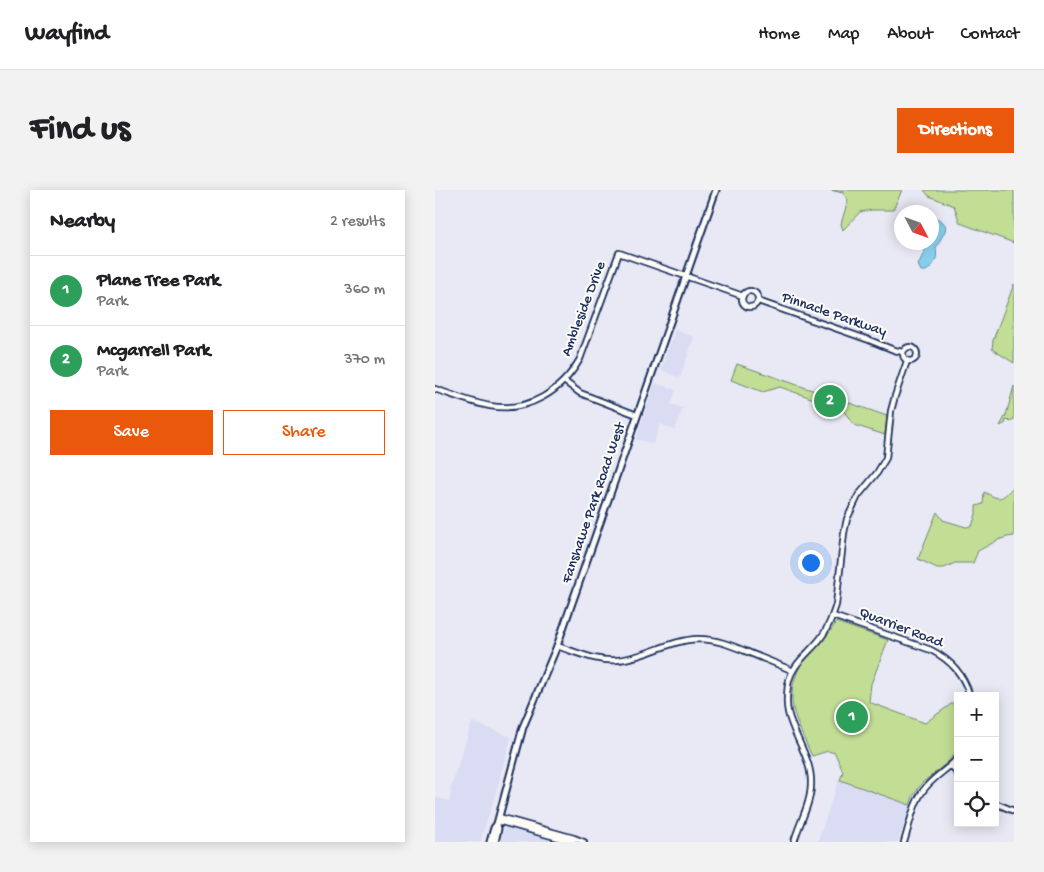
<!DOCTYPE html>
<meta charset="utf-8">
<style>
body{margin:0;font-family:"Gochi Hand",sans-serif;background:#f2f2f2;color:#202124}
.controls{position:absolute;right:15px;bottom:15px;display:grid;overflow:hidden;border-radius:0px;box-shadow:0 2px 12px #0003}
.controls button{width:45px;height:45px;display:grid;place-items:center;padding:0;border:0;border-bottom:1px solid #e0e0e0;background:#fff;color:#202124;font:25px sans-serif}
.compass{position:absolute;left:459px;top:15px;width:45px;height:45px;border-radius:50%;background:#fff;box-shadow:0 2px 12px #0003;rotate:131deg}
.you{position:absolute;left:375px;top:372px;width:18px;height:18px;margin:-12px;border:4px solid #fff;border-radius:50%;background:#1a73e8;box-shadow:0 0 0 8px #1a73e833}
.badge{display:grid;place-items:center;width:32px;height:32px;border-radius:50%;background:#ea580c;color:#fff;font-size:16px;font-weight:700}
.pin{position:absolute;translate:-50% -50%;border:2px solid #fff;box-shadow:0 1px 5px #0006}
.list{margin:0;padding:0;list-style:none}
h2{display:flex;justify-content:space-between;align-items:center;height:65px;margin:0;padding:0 20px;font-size:21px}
h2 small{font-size:16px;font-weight:400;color:#757577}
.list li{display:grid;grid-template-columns:32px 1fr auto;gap:15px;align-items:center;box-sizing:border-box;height:70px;padding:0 20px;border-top:1px solid #e0e0e0}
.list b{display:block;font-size:19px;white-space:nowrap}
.list p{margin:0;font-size:16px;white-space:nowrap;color:#757577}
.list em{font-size:16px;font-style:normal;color:#757577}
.actions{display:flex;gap:10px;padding:15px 20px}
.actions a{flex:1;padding:11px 0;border:1px solid #ea580c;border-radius:0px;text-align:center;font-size:18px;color:#ea580c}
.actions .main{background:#ea580c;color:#fff}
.icon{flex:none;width:28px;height:28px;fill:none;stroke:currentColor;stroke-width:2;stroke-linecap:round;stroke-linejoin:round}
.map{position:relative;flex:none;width:579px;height:652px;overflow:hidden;border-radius:0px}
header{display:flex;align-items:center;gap:30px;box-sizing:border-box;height:70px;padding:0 25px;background:#fff;border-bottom:1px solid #e0e0e0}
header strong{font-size:24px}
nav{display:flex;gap:28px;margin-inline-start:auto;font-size:18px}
.intro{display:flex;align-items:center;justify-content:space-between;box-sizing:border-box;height:120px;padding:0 30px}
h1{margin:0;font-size:35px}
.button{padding:12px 22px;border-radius:0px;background:#ea580c;color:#fff;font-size:18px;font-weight:700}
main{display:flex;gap:30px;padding:0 30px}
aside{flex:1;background:#fff;border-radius:0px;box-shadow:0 2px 12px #0003}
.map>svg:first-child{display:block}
.built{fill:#d9dcf2}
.green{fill:#c2dd94;stroke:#6e8679}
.water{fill:#88cde9;stroke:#5c8eb1}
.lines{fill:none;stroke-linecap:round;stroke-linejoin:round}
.tertiary-casing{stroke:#1b2f5e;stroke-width:8}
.secondary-casing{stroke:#1b2f5e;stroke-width:9}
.tertiary{stroke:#fdfcf7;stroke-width:4.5}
.secondary{stroke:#fdfcf7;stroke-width:5}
.labels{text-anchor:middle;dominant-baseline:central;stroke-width:4;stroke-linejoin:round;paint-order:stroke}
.street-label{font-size:15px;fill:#1b2f5e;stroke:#fdfcf7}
</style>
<header>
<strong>Wayfind</strong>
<nav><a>Home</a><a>Map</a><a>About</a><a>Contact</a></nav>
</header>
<div class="intro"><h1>Find us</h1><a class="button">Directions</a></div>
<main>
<aside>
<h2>Nearby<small>2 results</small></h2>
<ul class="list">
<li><span class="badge" style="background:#2e9e5b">1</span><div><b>Plane Tree Park</b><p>Park</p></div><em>360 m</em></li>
<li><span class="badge" style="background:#2e9e5b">2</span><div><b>Mcgarrell Park</b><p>Park</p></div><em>370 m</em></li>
</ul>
<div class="actions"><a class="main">Save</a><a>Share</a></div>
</aside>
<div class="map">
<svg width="579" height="652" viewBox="0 0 579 652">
<rect width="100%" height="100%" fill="#e8e9f4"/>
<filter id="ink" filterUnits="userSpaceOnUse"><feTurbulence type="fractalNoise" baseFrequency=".02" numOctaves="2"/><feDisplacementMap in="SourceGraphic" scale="10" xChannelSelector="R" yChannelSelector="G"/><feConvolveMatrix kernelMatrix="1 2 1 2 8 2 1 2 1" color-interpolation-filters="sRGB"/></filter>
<g filter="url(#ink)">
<!-- built -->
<path class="built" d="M240,140L259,147L245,188L226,180Z
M220,193L241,200L236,214L248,218L240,240L225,234L218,254L201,249Z
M37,532L76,547L60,605L45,652H0V607L14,611L17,601L15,600Z
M404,590L475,615L463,652H391L383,651Z
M70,638L107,647L123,652H65Z"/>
<!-- green -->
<path class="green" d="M395,0H467L458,20H437L425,22L408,40L406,34L413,10L408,3Z
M489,0H579V53L525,33L519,16L494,6Z
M579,94V173L557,159L558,150Z
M302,174L452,226L450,245L419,235L407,219L345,197L328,202L296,190Z
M579,196V230L575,232L573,230L570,231L571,233L565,236L571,225Z
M579,296V346L572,347L563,350L543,361L538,373H520L509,378H502L483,369L502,322L508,330L531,337L537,336L541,324V316L548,314L549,302C566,311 566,310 579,296Z
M401,432L453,450L436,494L434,512L490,533L523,509V559L513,572L487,593L478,606L475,615L405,590L408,582L400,563L393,561L377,566C362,532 343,503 372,468C383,455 393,447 401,432Z"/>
<!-- water -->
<path class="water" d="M497,26L507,31L511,36L510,41L501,58C503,68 500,75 491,81H486L483,75L490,60L489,53L497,52Z"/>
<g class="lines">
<!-- tertiary casing -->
<g class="tertiary-casing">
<path id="tertiary" d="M307 109a8 8 0 1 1 16 0a8 8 0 1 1-16 0Z
M323,111L434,150L459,160L468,162
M468 164a7 7 0 1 1 14 0a7 7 0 1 1-14 0Z
M129,191L145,203L202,225
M0,199C18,205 37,213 55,216C93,223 127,201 145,169L184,63L308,106
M398,426L496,460C517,471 528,484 535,506
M122,456C141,462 162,472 182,470C210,468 234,450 263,449C282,449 298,456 315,463C329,469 343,474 358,481
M516,576L523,584
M560,613L579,621
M64,627L139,648L149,652
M63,631L138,652
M359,652C364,633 376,614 376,594C377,568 358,546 353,522C351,514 352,503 353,495C356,475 373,464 385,449C393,439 397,427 401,415L409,343L412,329L423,306L442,283L451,268L456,221L460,206L472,171
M469,652C475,634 478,612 491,597C500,586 513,579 523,568"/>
</g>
<!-- secondary casing -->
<g class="secondary-casing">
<path id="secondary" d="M55,652L59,638L62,634L88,537L122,456L281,0
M60,652L63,639L62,634"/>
</g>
<!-- tertiary -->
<use href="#tertiary" class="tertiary"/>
<!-- secondary -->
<use href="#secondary" class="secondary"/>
</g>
</g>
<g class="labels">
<!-- street labels -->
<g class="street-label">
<text transform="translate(149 119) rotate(-69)">Ambleside Drive</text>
<text transform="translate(399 125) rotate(19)">Pinnacle Parkway</text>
<text transform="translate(159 313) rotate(-71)">Fanshawe Park Road West</text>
<text transform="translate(466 438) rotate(21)">Quarrier Road</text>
</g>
</g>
</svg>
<div class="controls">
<button>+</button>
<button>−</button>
<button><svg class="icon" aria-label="locate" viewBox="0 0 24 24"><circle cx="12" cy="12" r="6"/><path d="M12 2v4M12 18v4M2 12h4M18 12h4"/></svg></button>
</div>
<svg class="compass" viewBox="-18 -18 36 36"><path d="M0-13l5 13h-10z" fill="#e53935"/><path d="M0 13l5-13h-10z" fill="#757577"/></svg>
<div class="you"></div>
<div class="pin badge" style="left:417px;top:527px;background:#2e9e5b">1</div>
<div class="pin badge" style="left:395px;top:211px;background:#2e9e5b">2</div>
</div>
</main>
